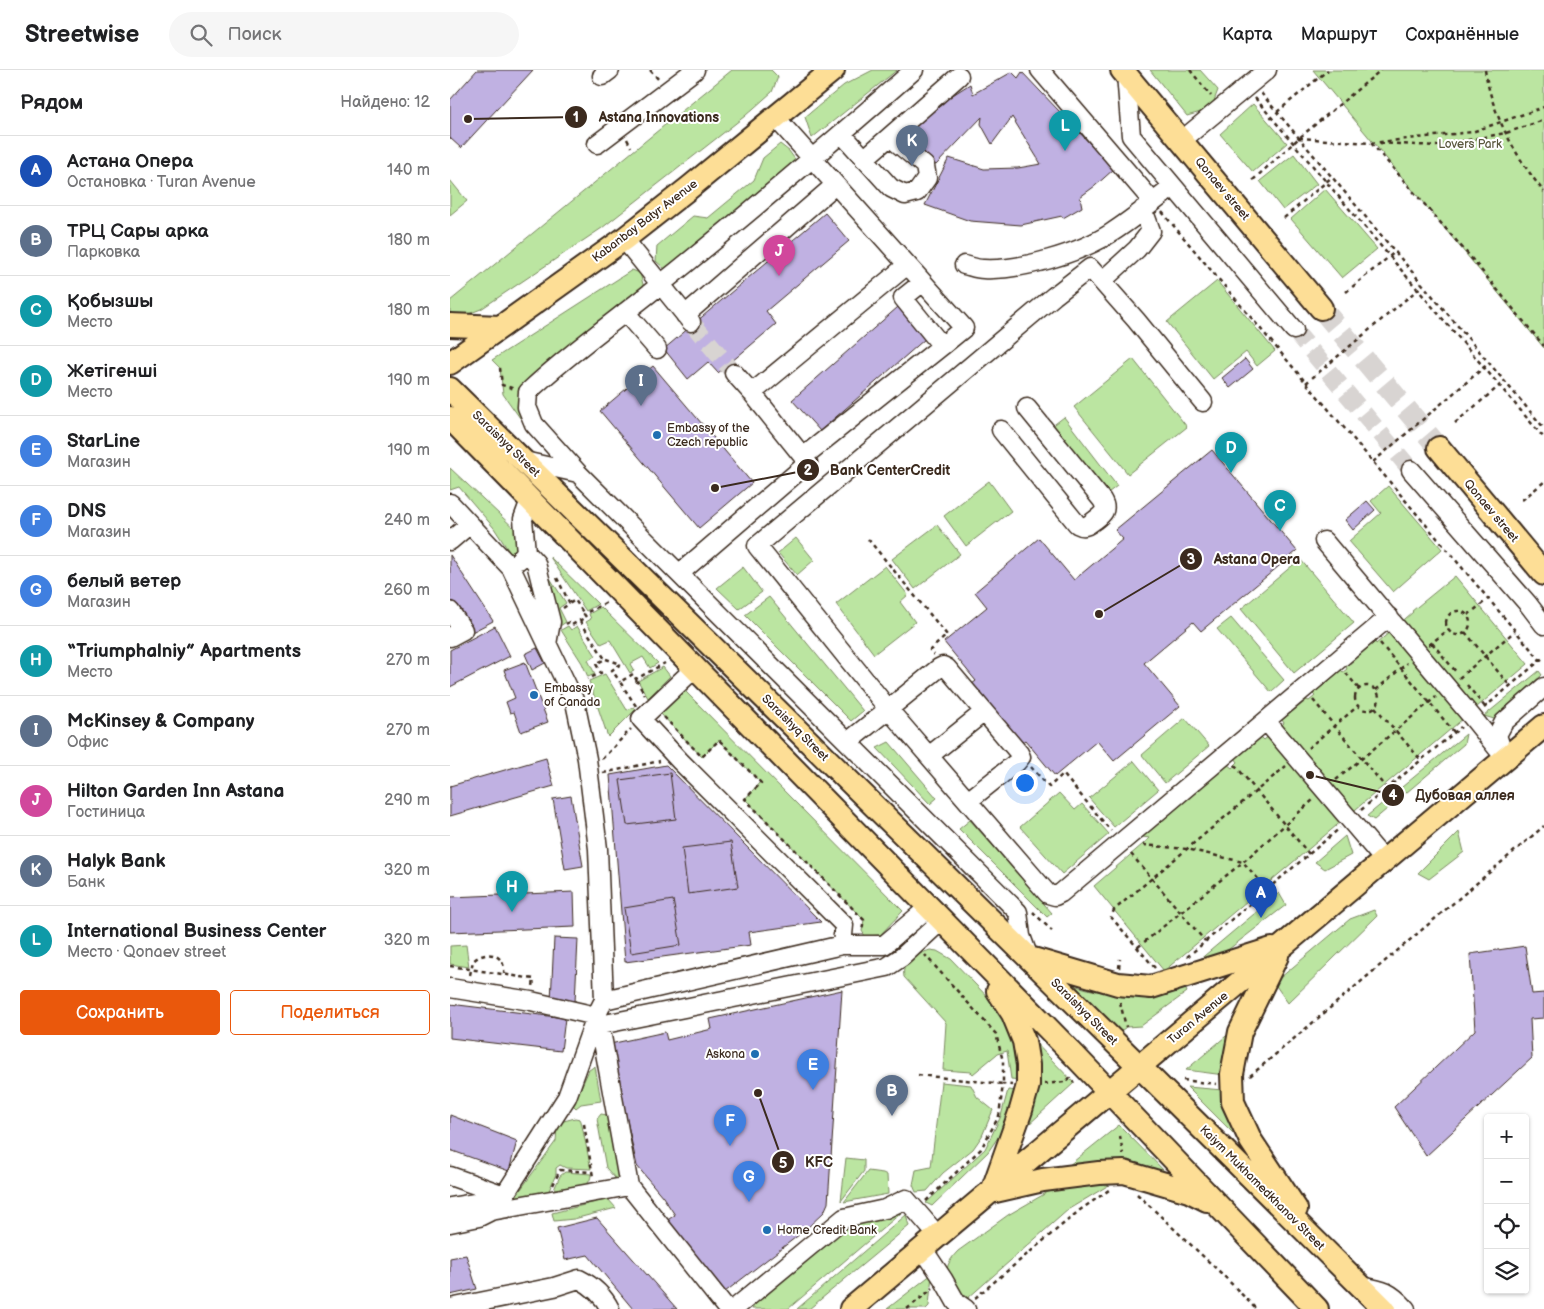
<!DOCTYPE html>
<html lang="ru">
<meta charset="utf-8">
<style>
body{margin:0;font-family:"Balsamiq Sans",sans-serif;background:#f6f6f6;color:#202124}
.controls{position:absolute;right:15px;bottom:15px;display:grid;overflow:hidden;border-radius:5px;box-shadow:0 1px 4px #0004}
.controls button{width:45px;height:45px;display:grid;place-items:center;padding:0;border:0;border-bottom:1px solid #e0e0e0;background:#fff;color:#202124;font:25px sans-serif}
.you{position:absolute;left:574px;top:712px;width:18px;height:18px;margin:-12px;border:4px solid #fff;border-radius:50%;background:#1a73e8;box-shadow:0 0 0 8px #1a73e833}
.badge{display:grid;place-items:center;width:32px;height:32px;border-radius:50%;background:#ea580c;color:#fff;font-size:16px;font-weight:700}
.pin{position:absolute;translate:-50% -41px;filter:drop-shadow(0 1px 2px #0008)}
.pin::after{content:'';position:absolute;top:26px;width:18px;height:15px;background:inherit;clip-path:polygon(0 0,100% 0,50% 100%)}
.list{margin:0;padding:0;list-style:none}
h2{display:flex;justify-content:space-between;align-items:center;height:65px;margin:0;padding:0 20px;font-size:21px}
h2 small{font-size:16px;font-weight:400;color:#757577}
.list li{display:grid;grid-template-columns:32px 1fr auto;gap:15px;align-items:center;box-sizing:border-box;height:70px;padding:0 20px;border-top:1px solid #e0e0e0}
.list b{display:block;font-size:19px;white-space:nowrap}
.list p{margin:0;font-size:16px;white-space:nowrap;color:#757577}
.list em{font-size:16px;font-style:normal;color:#757577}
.actions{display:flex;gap:10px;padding:15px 20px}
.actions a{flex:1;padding:11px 0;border:1px solid #ea580c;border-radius:5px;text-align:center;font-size:18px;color:#ea580c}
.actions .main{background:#ea580c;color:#fff}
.icon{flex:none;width:28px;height:28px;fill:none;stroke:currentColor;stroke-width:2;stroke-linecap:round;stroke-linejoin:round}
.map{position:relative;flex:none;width:1094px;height:1239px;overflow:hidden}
header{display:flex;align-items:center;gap:30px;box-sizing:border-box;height:70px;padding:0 25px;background:#fff;border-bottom:1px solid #e0e0e0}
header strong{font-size:24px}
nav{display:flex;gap:28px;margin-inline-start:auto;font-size:18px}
.search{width:350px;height:45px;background:#f6f6f6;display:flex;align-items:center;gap:12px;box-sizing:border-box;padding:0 18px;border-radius:28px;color:#757577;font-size:19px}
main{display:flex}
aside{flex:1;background:#fff}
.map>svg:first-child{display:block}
.green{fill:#bbe5a1;stroke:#7b8860}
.building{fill:#c0b1e2;stroke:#3b2a1e}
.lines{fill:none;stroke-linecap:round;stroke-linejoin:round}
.minor-tunnel{stroke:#d8d4d2;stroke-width:18;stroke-dasharray:18 9;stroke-linecap:butt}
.major-tunnel{stroke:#d8d4d2;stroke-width:22;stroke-dasharray:22 11;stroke-linecap:butt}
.minor-casing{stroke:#3b2a1e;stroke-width:21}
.major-casing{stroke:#3b2a1e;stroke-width:26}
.path{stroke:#3b2a1e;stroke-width:2.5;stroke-dasharray:4 4;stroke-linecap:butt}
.minor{stroke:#fff;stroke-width:18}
.major{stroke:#fdde96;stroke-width:22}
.poi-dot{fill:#1f6fb2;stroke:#fff;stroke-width:2}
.labels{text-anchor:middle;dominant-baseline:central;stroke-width:4;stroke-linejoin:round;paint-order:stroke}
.park-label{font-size:12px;fill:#5b593f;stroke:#fff}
.street-label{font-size:12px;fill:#3b2a1e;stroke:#fff}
.poi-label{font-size:12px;fill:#3b2a1e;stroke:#fff;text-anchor:start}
.leader{fill:none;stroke:#3b2a1e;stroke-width:2}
.callout-dot{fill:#3b2a1e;stroke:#fff;stroke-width:2}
.mark-label{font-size:15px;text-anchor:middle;font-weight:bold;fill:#fff}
.callout-label{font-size:14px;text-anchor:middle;font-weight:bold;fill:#3b2a1e;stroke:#fff;stroke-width:4;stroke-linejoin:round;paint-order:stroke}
</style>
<header>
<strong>Streetwise</strong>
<div class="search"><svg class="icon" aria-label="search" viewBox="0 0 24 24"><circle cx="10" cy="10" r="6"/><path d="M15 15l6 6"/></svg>Поиск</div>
<nav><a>Карта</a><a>Маршрут</a><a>Сохранённые</a></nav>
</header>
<main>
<aside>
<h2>Рядом<small>Найдено: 12</small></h2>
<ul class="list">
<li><span class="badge" style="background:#1a4fb4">A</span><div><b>Астана Опера</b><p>Остановка · Turan Avenue</p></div><em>140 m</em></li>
<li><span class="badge" style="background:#5c6f8a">B</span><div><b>ТРЦ Сары арка</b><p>Парковка</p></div><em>180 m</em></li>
<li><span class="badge" style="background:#0f9aa8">C</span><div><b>Қобызшы</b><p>Место</p></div><em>180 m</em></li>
<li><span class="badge" style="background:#0f9aa8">D</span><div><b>Жетігенші</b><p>Место</p></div><em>190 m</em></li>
<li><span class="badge" style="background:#3f7fe0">E</span><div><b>StarLine</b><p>Магазин</p></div><em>190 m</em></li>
<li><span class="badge" style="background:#3f7fe0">F</span><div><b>DNS</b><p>Магазин</p></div><em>240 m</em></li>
<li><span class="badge" style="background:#3f7fe0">G</span><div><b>белый ветер</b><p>Магазин</p></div><em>260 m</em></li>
<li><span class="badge" style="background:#0f9aa8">H</span><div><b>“Triumphalniy” Apartments</b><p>Место</p></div><em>270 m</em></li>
<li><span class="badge" style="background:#5c6f8a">I</span><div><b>McKinsey &amp; Company</b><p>Офис</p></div><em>270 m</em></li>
<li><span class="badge" style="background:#d1479c">J</span><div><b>Hilton Garden Inn Astana</b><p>Гостиница</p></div><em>290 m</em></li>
<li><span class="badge" style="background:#5c6f8a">K</span><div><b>Halyk Bank</b><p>Банк</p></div><em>320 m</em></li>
<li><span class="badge" style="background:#0f9aa8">L</span><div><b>International Business Center</b><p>Место · Qonaev street</p></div><em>320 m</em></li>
</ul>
<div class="actions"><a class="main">Сохранить</a><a>Поделиться</a></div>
</aside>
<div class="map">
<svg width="1094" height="1239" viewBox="0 0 1094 1239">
<rect width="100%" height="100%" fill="#fff"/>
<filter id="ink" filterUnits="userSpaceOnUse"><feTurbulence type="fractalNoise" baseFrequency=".02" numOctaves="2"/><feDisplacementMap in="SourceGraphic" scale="10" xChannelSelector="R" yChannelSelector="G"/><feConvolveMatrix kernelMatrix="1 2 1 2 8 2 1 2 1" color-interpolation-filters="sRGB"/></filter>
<g filter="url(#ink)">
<!-- green -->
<path class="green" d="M282,0H321L328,7L322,22L295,46L152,158L31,239L16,245L0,248V231Z
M423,0H447L362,68L355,47L394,15Z
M700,0H750L768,20L761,39L737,46Z
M863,0H1094V278Z
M803,34L837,73L803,102L770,64Z
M330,74L339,81L347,92L215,199L206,191L207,176L243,146L258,148L304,110L313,88Z
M844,84L867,114L833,140L810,111Z
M0,110L17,131L0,145Z
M875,119L927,179L892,208L841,149Z
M182,200L190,203L194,218L111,281L85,304L72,321L70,348L53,324L50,298L42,290Z
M767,211L825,281L807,296L796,282L763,309L717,252Z
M683,289L737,357L678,404L624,337Z
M614,347L667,416L654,426L601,357Z
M0,398L67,461L71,482L62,486L44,458L9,417L0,420Z
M539,411L561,441L516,476L494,446Z
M938,416L992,479L943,522L899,471L931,443L921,431Z
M487,455L510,484L465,519L442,489Z
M346,468L364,490L347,505L328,483Z
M100,487L148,534L136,541Z
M850,489L904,553L844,603L791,539Z
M91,494L116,533L109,538L116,552L110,556L108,555Z
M435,496L458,525L450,532L465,552L424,584L386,534Z
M293,497L312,522L289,539L267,518Z
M1005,506L1078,594L714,901L644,816L700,768L692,767L777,694L782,698L788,692L785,688L811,667L814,670L834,653L832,650L857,630L859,631L865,626L863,624L891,600L893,602L897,599L896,597L925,572L926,574L963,542L962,541Z
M319,527L413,641L401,651L295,545Z
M151,537L208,593L200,598L193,587L180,594L184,601L180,603L160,570L151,574L136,552L141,549L139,544Z
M781,548L834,610L821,622L767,559Z
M118,556L121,560L127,556L146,586L138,590L145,604L138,607L132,593L111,560Z
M213,597L220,606L198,628L188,611Z
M1089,601L1092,605L1044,649L1034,646Z
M155,604L177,640L184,637L186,639L158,667L139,611Z
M234,620L453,841L430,865L415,866L412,861L414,850L295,729L310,712L269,670L252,687L210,643Z
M735,648L759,676L715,713L692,685Z
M1016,664L1014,674L924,750L917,746Z
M439,672L487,728L480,734L427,678Z
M684,691L708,720L664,757L639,728Z
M609,723L625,740L632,734L659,764L612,804L570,757Z
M520,750L602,843L597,847L509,759Z
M1009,762L1014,782L979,809L968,803Z
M895,766L901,785L875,799L865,792Z
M829,823L836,835L779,879L755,892L748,891Z
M924,840L927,846L838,933L824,913L900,849Z
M16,875L19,897L0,894V876Z
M480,880L487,881L501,889L549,939L567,978L571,1010L561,1009L557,981L547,984L523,1004L521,1002L493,1000L496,953L454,907C451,890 466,885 480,880Z
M620,914C644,922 672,926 697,926C710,925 723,921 735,918L737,922L691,956L676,957L671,961Z
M782,961L774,1005L736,1000Z
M577,964L624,1013L565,1067Z
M145,996L151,1031L131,1034L126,1038L123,1035L139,1000Z
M491,1012L521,1015L527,1027L543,1040L532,1066L523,1079L493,1103L477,1121L466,1122L463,1115L466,1100L481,1097Z
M737,1017L773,1020L792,1072Z
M558,1020L568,1021L559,1051L538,1082L482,1136L476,1133L535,1079L551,1046Z
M151,1044L157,1045L171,1105L170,1109L165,1108L156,1098L147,1049Z
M125,1048L130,1049L131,1051L141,1099L116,1098L110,1095L106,1098V1104L95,1130H63L106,1071L107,1057L110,1052Z
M669,1055L675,1061L725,1112L608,1104Z
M396,1088L414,1090V1101L391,1131Z
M418,1101L433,1103L437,1105L438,1124L394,1132Z
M115,1102L141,1104C141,1122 115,1122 102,1124L110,1106Z
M663,1109L664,1112L619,1139L518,1228C500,1212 487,1202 508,1181L558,1145L598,1122Z
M158,1129L166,1138L124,1149L104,1151L102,1143Z
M451,1143L338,1239H302L306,1232L350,1191L386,1162L405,1152Z
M456,1145L459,1156L359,1239H347Z
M482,1204L479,1236L476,1239H437Z"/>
<!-- building -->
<path class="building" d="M27,0H83L11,78L0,68V30Z
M562,2L568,8L572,2L664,99L645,116L630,127L632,137L613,148L612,146L571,155L520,151L475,135L499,88L534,99L568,98L591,94L562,47L542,74L531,54L532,47L486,95L453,70L487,35L520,14L523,24Z
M375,143L399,171L316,241L326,254L268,303L258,292L238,309L214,279Z
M448,237L475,269L370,361L342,330Z
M795,289L803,299L780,318L772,308Z
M203,296L302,413L249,458L150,341Z
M762,380L847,481L751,561L743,552L694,593L730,636L664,691L647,671L605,706L575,670L567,676L518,617L526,611L494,572L537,537L525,522L589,468L624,510L673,469L665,460Z
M917,431L925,440L903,460L895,450Z
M0,485L43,551L18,564L0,535Z
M45,556L60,586L0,617V580Z
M87,578L95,593L82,600L75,584Z
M75,592L98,652L71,662L64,642L60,643L56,632L65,628L54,600Z
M96,688L104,716L0,746V716Z
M216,695L371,852L299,862L301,875L175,892L160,705Z
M220,703L226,749L177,755L170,710Z
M121,726L133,796L115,799L103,729Z
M281,772L288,817L238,824L232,778Z
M124,822L125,857L0,862V827Z
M223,830L231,875L181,883L174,838Z
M104,868L128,869L125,932L101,931Z
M1075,876L1082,924L1094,923V948L1080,949L1082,988L976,1086L944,1037L1025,960L1020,884Z
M392,920L378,1133L374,1142L354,1161L275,1222L216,1151L225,1145L213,1127L187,1096L160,974L215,962L217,970L262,959L260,949Z
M0,934L115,948L111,981L0,968Z
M0,1045L67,1071L59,1101L0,1080Z
M147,1148L227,1239H183L138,1185L115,1190L107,1158Z
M16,1185L27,1219L0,1225V1188Z"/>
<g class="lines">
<!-- minor-tunnel -->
<path class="minor-tunnel" d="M241,252L284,303
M844,260L961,400"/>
<!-- major-tunnel -->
<path class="major-tunnel" d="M871,238L989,378"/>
<!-- minor casing -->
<g class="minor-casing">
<path id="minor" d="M590,0L703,132
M676,4L681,66L844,260
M152,6L160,0
M325,47L514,258L492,276
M392,64L441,118L455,125L467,122L477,108L475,96L440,67
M731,71L817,0
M147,74L245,0
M414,89L509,6
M174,169L241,252
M514,195C520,196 526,199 533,199C570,201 630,183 661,163C683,149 703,132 723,117
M652,211L687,179L701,161L693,139
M175,242L207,279
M235,245L385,115
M302,323L456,196
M753,332L686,250L640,198L604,226L307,476L439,640L598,824L605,826L611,823L939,547
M551,360L627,454C629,455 632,457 635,456C638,456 642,452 645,450C653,444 658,440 652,430L577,338
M353,387L492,276L453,228L473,212
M74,391L128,403L568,842L571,866L578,885
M961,400L1078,534L1094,555
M128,403L84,354L77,337L78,322C120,282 167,250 211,214C297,145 381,73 464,0
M0,433L61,498L125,632L137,689L148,779L154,930L146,946L117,1027L50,1132L41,1141L29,1147L0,1153
M0,471L20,454
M874,471L1022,647L1055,688
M76,482L86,493L101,552L97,574
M69,490L76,482L73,449L80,430
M230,503L358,393L302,323L284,303
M0,541L13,560L0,567
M245,598L191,649L230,691L394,855L392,875
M816,651L934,790
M399,671L489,598L493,596L497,598L569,683L571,687L567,692L518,731
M1053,683L1047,665L1054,652L1094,617
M479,686L534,642
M0,918L81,931L146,946
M154,930L392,875H434L479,837
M0,1106L54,1125
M0,1137L53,1128
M41,1141L179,1116
M473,1179L493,1209L506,1232L516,1239
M910,1216C933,1220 940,1221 956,1239
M0,1238L104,1217L129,1209C143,1216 153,1225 160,1239
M277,1239L179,1116L150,955L437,897L452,887L492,850
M284,1239L394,1148L435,1139L456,1129L488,1166"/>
</g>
<!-- major casing -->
<g class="major-casing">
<path id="major" d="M672,0L871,238
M0,255L51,257
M0,293L174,169L239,118L383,0
M0,319L690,997L934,1239
M0,348L623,984L867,1239
M989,378L1094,504
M827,886L790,962L782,1004L783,1032L801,1071L846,1139
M583,889L668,914L701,917L822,879
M543,1119L571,1040L578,1015V995L574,971L563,944L548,921
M545,1121L593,1110L649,1103L674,1102L739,1121L757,1130
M401,1239L1094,656"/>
</g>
<!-- path -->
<path class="path" d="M200,0L209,10
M740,0L761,26
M1035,0C1042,45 1066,87 1094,122
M811,23L1094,358
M805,28L1094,368
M827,42L878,0
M849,68L921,73L1022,62L1094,37
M177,69L181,77
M921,73L1017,183L1094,276
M930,73L986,76L1056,63L1094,50
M803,110L849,68L931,0
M712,142L1090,590
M834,148L882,107
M896,222L945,182
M50,298L52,315L65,319
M856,313L973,215
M1005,353L1054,312
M923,392L1039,293
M1072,430L1094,412
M418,469L497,565L480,580L484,585
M107,508L120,534
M113,538L125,530L134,544
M996 553a12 12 0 1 1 24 0a12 12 0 1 1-24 0Z
M1018,545L1038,529
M130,551L155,589L146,594L151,603L138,609
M116,554L119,552L122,555L136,547L134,544L157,532
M1015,562L1060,616
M930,573L1004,662
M982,573L1007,603
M979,575L998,560
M156,589L171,594L162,600L170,612
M896,603L909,619
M1009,608L1065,561
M186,610L195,625
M1017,615L1035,637
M905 628a12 12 0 1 1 24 0a12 12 0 1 1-24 0Z
M926,620L957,593
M863,630L937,719
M186,636L170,612L183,604L186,609L215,593
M925,637L971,690
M1034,638L1094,587
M214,647L252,687L269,670L311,713L295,729L414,850L412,861
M858,678L908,636
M152,689L181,659
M785,695L859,784
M581,697L599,717L613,704L661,761
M153,703L210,691
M886,710L986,627
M911,740L1011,657
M693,775L737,779L793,792L817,819
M681,784L755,871
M583,842L602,861
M688,877L793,792L863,730
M737,887L890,758
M0,896L84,909L83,917
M669,898L670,889
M705,898L661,847L664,840L836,696
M20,905L23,891C37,879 56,884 54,904
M670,932L676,957
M468,1005L553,1014V991L546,964L475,885
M800,1006L1094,756
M733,1010L766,1014
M594,1014L615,1012L620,1008L624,1013
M134,1054L143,1107
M670,1066L673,1084
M103,1115L110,1100L143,1102
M687,1124L772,1204L806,1239
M476,1131L531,1079L549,1046L553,1014L562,1015
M525,1228L630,1140L659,1120
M457,1239L483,1218"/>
<!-- minor -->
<use href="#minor" class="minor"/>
<!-- major -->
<use href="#major" class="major"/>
</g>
</g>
<!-- markers -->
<g class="poi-dot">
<circle cx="207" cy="365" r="5"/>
<circle cx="84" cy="625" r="5"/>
<circle cx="305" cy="984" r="5"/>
<circle cx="317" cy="1160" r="5"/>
</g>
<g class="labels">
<!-- park labels -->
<g class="park-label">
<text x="1020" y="74">Lovers Park</text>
</g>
<!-- street labels -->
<g class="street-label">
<text transform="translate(772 119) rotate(50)">Qonaev street</text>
<text transform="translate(195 151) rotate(-37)">Kabanbay Batyr Avenue</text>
<text transform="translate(56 374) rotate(44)">Saraishyq Street</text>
<text transform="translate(1041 441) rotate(50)">Qonaev street</text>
<text transform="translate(345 658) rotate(45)">Saraishyq Street</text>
<text transform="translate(634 942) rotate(45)">Saraishyq Street</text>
<text transform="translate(748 948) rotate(-40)">Turan Avenue</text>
<text transform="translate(812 1118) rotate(45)">Kaiym Mukhamedkhanov Street</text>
</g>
<!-- poi labels -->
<g class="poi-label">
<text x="217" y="358">Embassy of the<tspan x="217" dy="14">Czech republic</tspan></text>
<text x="94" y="618">Embassy<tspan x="94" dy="14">of Canada</tspan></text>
<text x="295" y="984" text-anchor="end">Askona</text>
<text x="327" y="1160">Home Credit Bank</text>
</g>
</g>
<!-- callouts -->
<path class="leader" d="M18 49L126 47M265 418L358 400M649 544L741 489M860 705L943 725M308 1023L333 1092"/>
<g class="callout-dot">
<circle cx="18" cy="49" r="5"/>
<circle cx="265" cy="418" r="5"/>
<circle cx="649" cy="544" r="5"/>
<circle cx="860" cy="705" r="5"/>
<circle cx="308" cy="1023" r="5"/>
<circle cx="126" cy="47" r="12"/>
<circle cx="358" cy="400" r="12"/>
<circle cx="741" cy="489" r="12"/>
<circle cx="943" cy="725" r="12"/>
<circle cx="333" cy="1092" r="12"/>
</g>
<g class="mark-label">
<text x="126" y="52">1</text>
<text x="358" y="405">2</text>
<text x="741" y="494">3</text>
<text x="943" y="730">4</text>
<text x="333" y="1098">5</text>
</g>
<g class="callout-label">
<text x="209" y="52">Astana Innovations</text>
<text x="440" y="405">Bank CenterCredit</text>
<text x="807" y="494">Astana Opera</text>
<text x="1015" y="730">Дубовая аллея</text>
<text x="369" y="1097">KFC</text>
</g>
</svg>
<div class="controls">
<button>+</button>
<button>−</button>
<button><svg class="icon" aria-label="locate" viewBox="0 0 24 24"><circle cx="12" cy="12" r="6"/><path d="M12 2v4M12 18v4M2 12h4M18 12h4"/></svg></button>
<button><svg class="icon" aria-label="layers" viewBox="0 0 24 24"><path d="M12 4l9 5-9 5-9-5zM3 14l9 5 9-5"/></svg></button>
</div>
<div class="you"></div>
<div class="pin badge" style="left:811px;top:848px;background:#1a4fb4">A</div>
<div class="pin badge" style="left:442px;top:1046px;background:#5c6f8a">B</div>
<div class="pin badge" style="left:830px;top:461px;background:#0f9aa8">C</div>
<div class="pin badge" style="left:781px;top:403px;background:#0f9aa8">D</div>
<div class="pin badge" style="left:363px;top:1020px;background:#3f7fe0">E</div>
<div class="pin badge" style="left:280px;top:1076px;background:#3f7fe0">F</div>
<div class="pin badge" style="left:299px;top:1132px;background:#3f7fe0">G</div>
<div class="pin badge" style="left:62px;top:842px;background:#0f9aa8">H</div>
<div class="pin badge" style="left:191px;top:336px;background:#5c6f8a">I</div>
<div class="pin badge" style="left:329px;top:206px;background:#d1479c">J</div>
<div class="pin badge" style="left:462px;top:96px;background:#5c6f8a">K</div>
<div class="pin badge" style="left:615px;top:81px;background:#0f9aa8">L</div>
</div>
</main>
